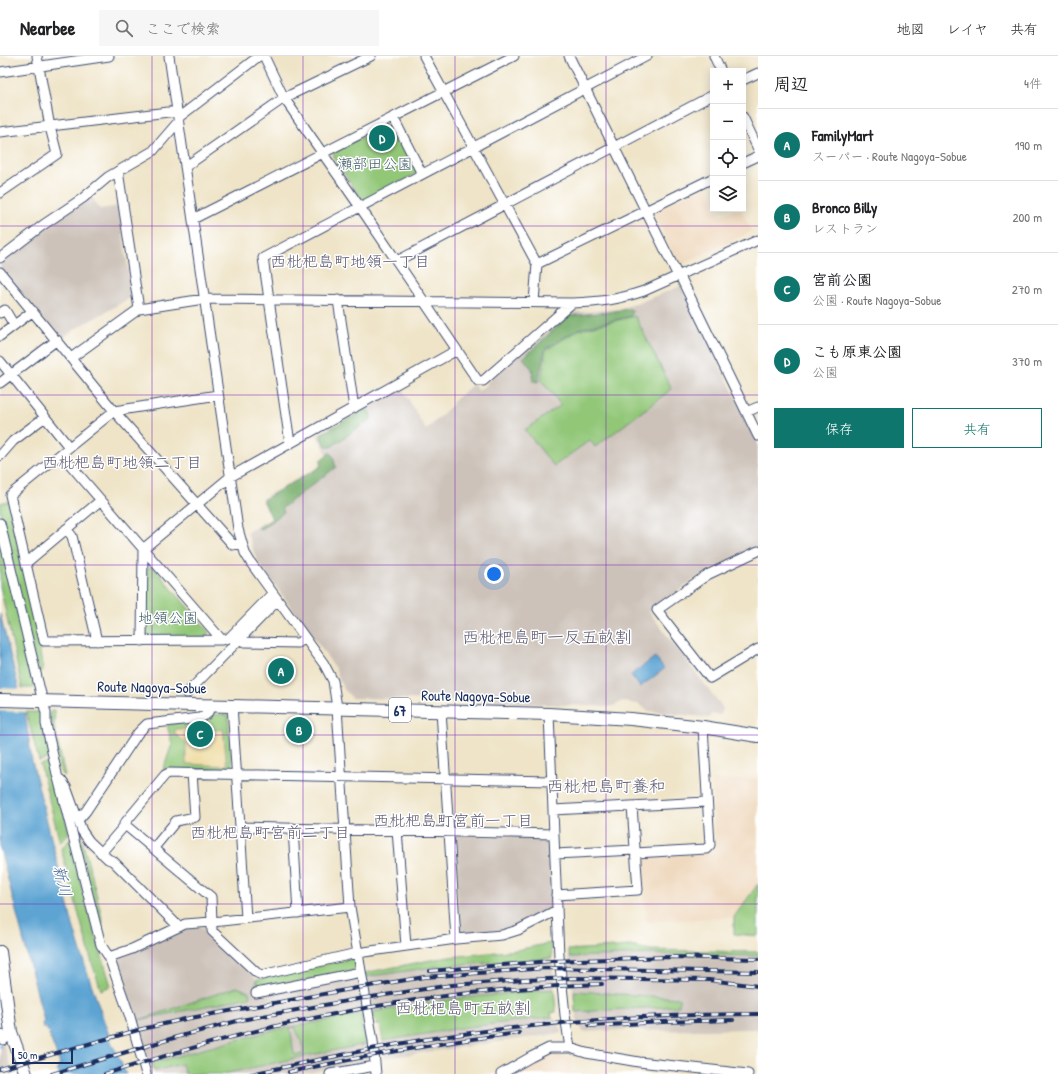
<!DOCTYPE html>
<html lang="ja">
<meta charset="utf-8">
<style>
body{margin:0;font-family:"Patrick Hand","Klee One",sans-serif;background:#f6f6f6;color:#202124}
.controls{position:absolute;right:12px;top:12px;display:grid;overflow:hidden;border-radius:0px;box-shadow:0 2px 10px #0003}
.controls button{width:36px;height:36px;display:grid;place-items:center;padding:0;border:0;border-bottom:1px solid #e0e0e0;background:#fff;color:#202124;font:20px sans-serif}
.scale{position:absolute;left:12px;bottom:10px;width:61px;box-sizing:border-box;padding-left:4px;border:2px solid #1b2f5e;border-top:0;font-size:11px;line-height:14px;white-space:nowrap;color:#1b2f5e;-webkit-text-stroke:3px #fff;paint-order:stroke}
.you{position:absolute;left:494px;top:518px;width:14px;height:14px;margin:-10px;border:3px solid #fff;border-radius:50%;background:#1a73e8;box-shadow:0 0 0 6px #1a73e833}
.badge{display:grid;place-items:center;width:26px;height:26px;border-radius:50%;background:#0f766e;color:#fff;font-size:13px;font-weight:700}
.pin{position:absolute;translate:-50% -50%;border:2px solid #fff;box-shadow:0 1px 4px #0006}
.list{margin:0;padding:0;list-style:none}
h2{display:flex;justify-content:space-between;align-items:center;height:52px;margin:0;padding:0 16px;font-size:17px}
h2 small{font-size:13px;font-weight:400;color:#757577}
.list li{display:grid;grid-template-columns:26px 1fr auto;gap:12px;align-items:center;box-sizing:border-box;height:72px;padding:0 16px;border-top:1px solid #e0e0e0}
.list b{display:block;font-size:15px;white-space:nowrap}
.list p{margin:0;font-size:13px;white-space:nowrap;color:#757577}
.list em{font-size:13px;font-style:normal;color:#757577}
.actions{display:flex;gap:8px;padding:12px 16px}
.actions a{flex:1;padding:9px 0;border:1px solid #0f766e;border-radius:0px;text-align:center;font-size:14px;color:#0f766e}
.actions .main{background:#0f766e;color:#fff}
.icon{flex:none;width:22px;height:22px;fill:none;stroke:currentColor;stroke-width:2;stroke-linecap:round;stroke-linejoin:round}
.map{position:relative;flex:none;width:758px;height:1018px;overflow:hidden}
header{display:flex;align-items:center;gap:24px;box-sizing:border-box;height:56px;padding:0 20px;background:#fff;border-bottom:1px solid #e0e0e0}
header strong{font-size:19px}
nav{display:flex;gap:22px;margin-inline-start:auto;font-size:14px}
.search{width:280px;height:36px;background:#f6f6f6;display:flex;align-items:center;gap:10px;box-sizing:border-box;padding:0 14px;border-radius:0px;color:#757577;font-size:15px}
main{display:flex}
aside{flex:1;background:#fff}
.map>svg:first-child{display:block}
.built{fill:#eed7bb}
.industrial{fill:#ccc2b9}
.green{fill:#92c778;stroke:#567b6b;fill-rule:evenodd}
.forest{fill:#75ac68;stroke:#486e63}
.sand{fill:#eeda9e;stroke:#84847e}
.water{fill:#5da4d3;stroke:#3c6a98}
.pier{fill:#efe4c8}
.lines{fill:none;stroke-linecap:round;stroke-linejoin:round}
.stream{stroke:#5da4d3;stroke-width:2.5}
.minor-casing{stroke:#3b4a6e;stroke-width:11}
.major-casing{stroke:#3b4a6e;stroke-width:14}
.minor{stroke:#fff;stroke-width:9}
.major{stroke:#fff;stroke-width:12}
.rail-casing{stroke:#1b2f5e;stroke-width:4}
.rail{stroke:#fff;stroke-width:2.5;stroke-dasharray:8;stroke-linecap:butt}
.grid{fill:none;stroke:#7b2cbf;stroke-width:1;stroke-opacity:0.55}
.labels{text-anchor:middle;dominant-baseline:central;stroke-width:3;stroke-linejoin:round;paint-order:stroke}
.shield{fill:#fff;stroke:#5f6d8e;stroke-width:1}
.shield-label{font-size:14px;font-weight:bold;fill:#1b2f5e}
.park-label{font-size:15px;fill:#3f5d66;stroke:#fff}
.street-label{font-size:15px;fill:#1b2f5e;stroke:#fff}
.neighbourhood-label{font-size:16px;fill:#5e5b72;stroke:#fff}
.water-label{font-size:16px;font-style:italic;fill:#355e8d;stroke:#fff}
.quarter-label{font-size:17px;fill:#5e5b72;stroke:#fff}
</style>
<header>
<strong>Nearbee</strong>
<div class="search"><svg class="icon" aria-label="search" viewBox="0 0 24 24"><circle cx="10" cy="10" r="6"/><path d="M15 15l6 6"/></svg>ここで検索</div>
<nav><a>地図</a><a>レイヤ</a><a>共有</a></nav>
</header>
<main>
<div class="map">
<svg width="758" height="1018" viewBox="0 0 758 1018">
<rect width="100%" height="100%" fill="#fff"/>
<filter id="ink" filterUnits="userSpaceOnUse"><feTurbulence type="fractalNoise" baseFrequency=".025" numOctaves="2"/><feDisplacementMap in="SourceGraphic" scale="8" xChannelSelector="R" yChannelSelector="G"/><feConvolveMatrix kernelMatrix="1 2 1 2 8 2 1 2 1" color-interpolation-filters="sRGB"/></filter>
<filter id="wash" filterUnits="userSpaceOnUse"><feTurbulence type="fractalNoise" baseFrequency=".012" numOctaves="4" result="noise"/><feDisplacementMap in="SourceGraphic" scale="16" xChannelSelector="R" yChannelSelector="G"/><feGaussianBlur stdDeviation="0.9" result="paint"/><feColorMatrix in="noise" values="0 0 0 0 0 0 0 0 0 0 0 0 0 0 0 0 0 1.4 0 .05"/><feComposite in="paint" operator="in"/></filter>
<g filter="url(#wash)">
<rect width="100%" height="100%" fill="#efe4c8"/>
<!-- built -->
<path class="built" d="M706,129L713,145V153H717L720,160L736,153H741L752,175L681,209L678,208L654,157L656,153Z
M758,722V828L734,861L646,866L642,803L644,801L712,797L715,793L712,724Z
M552,997L571,1001V1016L596,1018H508L541,1001Z"/>
<!-- industrial -->
<path class="industrial" d="M90,138L100,153L119,150L132,241L77,272L60,284L0,213V204Z
M679,231L682,232L758,387V491L700,519L649,556L723,652L721,659L711,658L710,662L649,655L638,648L621,646L613,650L609,651L459,644L352,642L343,632L336,614L324,596L258,506L254,497L247,476L272,462L261,443L320,410V403L327,398L317,379L402,332L426,374L453,348L452,347L473,328L478,335L487,329V326L568,256H585L618,253L638,247Z
M455,779L545,781L548,784L552,849L550,852L516,869L503,875L463,879L460,876L453,781Z
M199,870L206,875L257,923L256,934L284,935L357,922L362,958V972L369,1005L303,1018H155L152,1007L149,1008L143,987H141L115,907L117,903L185,871Z
M551,887L556,956L551,957L552,961H554L562,977L385,1002L380,969H377L372,956L365,921L441,902L516,894Z
M630,890L651,894L758,896V973L639,975V973L583,976L576,960L568,894Z
M4,990L6,997L13,1018H0V991Z"/>
<!-- green -->
<path class="green" d="M390,67L392,68L417,114L416,118L366,144L361,143L333,101L334,96Z
M635,260L672,333L595,391L590,384L554,410L525,374L561,349L541,324L546,294L578,274Z
M8,445L41,589L40,596L43,615L38,616L0,455V447Z
M0,479L35,629L34,632H22L0,530Z
M153,511L209,576L206,582L149,581L146,579L147,512Z
M51,655H55L54,669L65,720L60,716L49,658Z
M26,656H43L50,702L39,705Z
M211,658L228,659L232,712L228,715L166,713L163,714L172,688L167,669Z
M51,706L69,777L60,787L40,708Z
M66,735C81,778 93,822 103,866L100,870Z
M70,783L87,851L111,930L101,934L92,907L61,793Z
M758,828V880L734,878V861Z
M551,887L552,902L434,911L365,921L364,917L441,902L516,894Z
M630,890L651,894L758,896V900L654,898L570,901L568,894Z
M352,902L356,904L357,914L256,934L257,923H260Z
M237,931L249,936L250,941L139,964Z
M554,933L556,956L551,957L552,961L467,971L383,985L380,969H377L372,956L453,943Z
M574,935L679,942V950L575,956Z
M362,958V972L366,988L306,1000L224,1018H185L182,1008L154,1015L152,1007L274,974ZM295,971C299,982 303,984 303,998L295,999C291,990 293,981 290,972Z"/>
<!-- forest -->
<path class="forest" d="M626,253H630L633,255L631,260L578,273L545,293L538,326L533,325L532,313L523,302L569,260L610,256Z
M366,353C370,354 371,359 371,363L331,391L326,390L321,382L322,377Z
M329,397H331C334,400 334,407 336,411L282,452L284,456L262,473L258,472L272,463L263,444L320,411L321,404Z"/>
<!-- sand -->
<path class="sand" d="M199,672L207,675L223,673L227,710L186,708V687L174,677L176,673Z"/>
<!-- water -->
<path class="water" d="M0,558L25,657L32,705L72,866L86,913L113,991L116,995L126,1018H59L57,1013L60,1008L47,973L43,971L42,968L44,965L0,792Z
M655,601L664,613L640,631L631,619Z"/>
<!-- pier -->
<path class="pier" d="M0,632L20,633L26,656L0,655Z"/>
<g class="lines">
<!-- stream -->
<path class="stream" d="M82,767L102,738
M0,990H1"/>
</g>
</g>
<g filter="url(#ink)">
<g class="lines">
<!-- minor casing -->
<g class="minor-casing">
<path id="minor" d="M169,0L238,473L245,497L251,507L324,608L333,625L337,652L350,851L373,985L376,1018
M264,0L284,42L360,151L478,325H483L572,247
M424,0L537,208L534,246
M569,0L678,220
M714,0L721,15
M0,16L109,0
M743,24L758,17
M393,61L422,118
M743,61L758,93
M178,62L259,0
M0,76L177,55
M743,107L758,100
M185,111L284,42L371,0
M118,115L139,253
M0,137L57,98L50,71L37,0
M193,163L514,0
M0,202L43,169L83,142L108,121L153,95L178,66
M397,205L713,39
M537,208L713,122
M0,216L114,355L233,489L242,487
M680,220L758,380
M338,244L354,352
M0,257L5,254L14,269
M0,280L33,255
M71,302L139,253L204,243L572,247C600,246 617,244 644,235L758,184
M0,305L69,391
M0,327L57,284
M218,339L114,355L10,439L44,585L222,584L229,582L272,538
M746,356L758,351
M290,387L263,202L647,0
M61,398L222,584
M0,400L13,385L45,361
M0,467L40,634L46,657V668L57,718L101,889L109,901L130,961L146,1018
M66,473L72,480L97,585
M758,495L707,519L657,554L710,622L758,593
M26,507L101,444
M240,583L244,586L298,587L305,582
M142,585L143,493L230,421L457,294
M187,637L277,545
M232,649L246,862
M441,655L456,883
M549,658L559,900L565,959L570,992
M61,724L66,731L82,775L89,785L108,803L113,805L179,871
M553,754L707,746
M78,764L86,755L138,677L147,668L200,662L207,658L212,648
M240,771L554,778
M293,772L298,857
M397,774L406,890
M153,793L176,765L195,761L192,717
M101,797L125,769
M635,797L706,793L710,789L703,671
M555,798L635,794
M556,839L638,834L632,750
M350,851L212,866L211,841L124,768L165,719L169,717L551,725
M109,901L132,893L185,868L212,866V875L257,917L262,919L357,897L456,883L502,879L518,874L557,854
M256,937L361,916
M0,978H1L4,984
M330,1018L375,1010
M501,1018L531,1001L549,992H570L586,997L639,1006L748,1018"/>
</g>
<!-- major casing -->
<g class="major-casing">
<path id="major" d="M0,644L549,658L631,663L703,671L758,680
M0,896L11,976L26,1018"/>
</g>
<!-- minor -->
<use href="#minor" class="minor"/>
<!-- major -->
<use href="#major" class="major"/>
<!-- rail casing -->
<g class="rail-casing">
<path id="rail" d="M430,915L551,905L669,901L758,903
M589,970L663,966L733,964
M0,1013L138,974L185,963L357,932L425,921L546,912L758,916
M289,1016C365,1000 441,986 519,977
M52,1018L177,981L241,964L358,943L452,929L524,924L573,922L709,924L758,930
M105,1018C174,997 243,976 314,962C408,942 506,931 602,928
M251,1018C319,1004 387,988 456,979C556,965 657,958 758,958"/>
</g>
<!-- rail -->
<use href="#rail" class="rail"/>
</g>
</g>
<!-- grid -->
<path class="grid" d="M152,0V1018M303,0V1018M455,0V1018M606,0V1018M0,170H758M0,339H758M0,509H758M0,679H758M0,848H758"/>
<g class="labels">
<!-- shield labels -->
<rect class="shield" x="389" y="642" width="22" height="24" rx="3"/>
<g class="shield-label">
<text x="400" y="654">67</text>
</g>
<!-- park labels -->
<g class="park-label">
<text x="375" y="107">瀬部田公園</text>
<text x="168" y="561">地領公園</text>
</g>
<!-- street labels -->
<g class="street-label">
<text transform="translate(152 631) rotate(1)">Route Nagoya-Sobue</text>
<text transform="translate(476 640) rotate(1)">Route Nagoya-Sobue</text>
</g>
<!-- neighbourhood labels -->
<g class="neighbourhood-label">
<text x="350" y="205">西枇杷島町地領一丁目</text>
<text x="122" y="406">西枇杷島町地領二丁目</text>
<text x="453" y="764">西枇杷島町宮前一丁目</text>
<text x="270" y="776">西枇杷島町宮前二丁目</text>
</g>
<!-- water labels -->
<g class="water-label">
<text transform="translate(63 825) rotate(77)">新川</text>
</g>
<!-- quarter labels -->
<g class="quarter-label">
<text x="547" y="580">西枇杷島町一反五畝割</text>
<text x="606" y="729">西枇杷島町養和</text>
<text x="463" y="951">西枇杷島町五畝割</text>
</g>
</g>
</svg>
<div class="controls">
<button>+</button>
<button>−</button>
<button><svg class="icon" aria-label="locate" viewBox="0 0 24 24"><circle cx="12" cy="12" r="6"/><path d="M12 2v4M12 18v4M2 12h4M18 12h4"/></svg></button>
<button><svg class="icon" aria-label="layers" viewBox="0 0 24 24"><path d="M12 4l9 5-9 5-9-5zM3 14l9 5 9-5"/></svg></button>
</div>
<div class="scale">50 m</div>
<div class="you"></div>
<div class="pin badge" style="left:281px;top:615px">A</div>
<div class="pin badge" style="left:299px;top:674px">B</div>
<div class="pin badge" style="left:200px;top:678px">C</div>
<div class="pin badge" style="left:382px;top:82px">D</div>
</div>
<aside>
<h2>周辺<small>4件</small></h2>
<ul class="list">
<li><span class="badge">A</span><div><b>FamilyMart</b><p>スーパー · Route Nagoya-Sobue</p></div><em>190 m</em></li>
<li><span class="badge">B</span><div><b>Bronco Billy</b><p>レストラン</p></div><em>200 m</em></li>
<li><span class="badge">C</span><div><b>宮前公園</b><p>公園 · Route Nagoya-Sobue</p></div><em>270 m</em></li>
<li><span class="badge">D</span><div><b>こも原東公園</b><p>公園</p></div><em>370 m</em></li>
</ul>
<div class="actions"><a class="main">保存</a><a>共有</a></div>
</aside>
</main>
